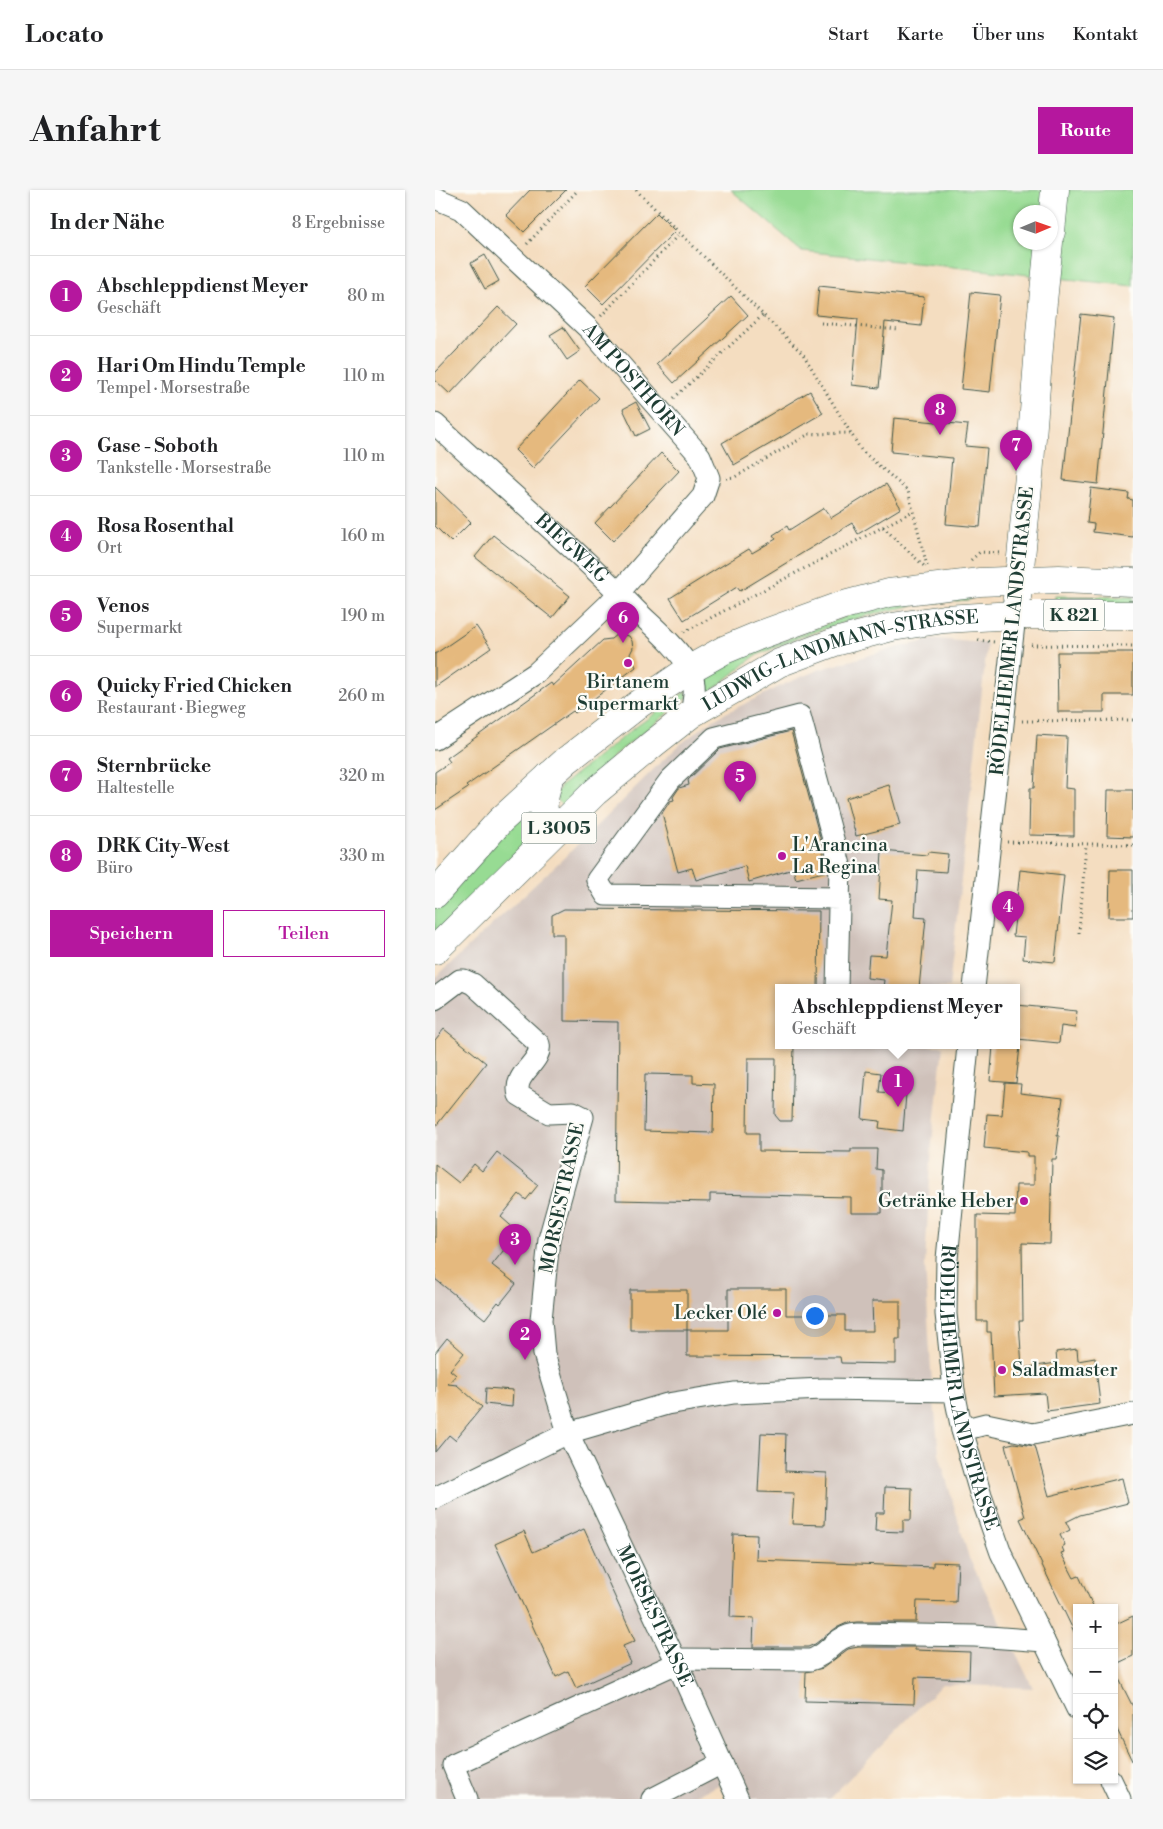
<!DOCTYPE html>
<html lang="de">
<meta charset="utf-8">
<style>
body{margin:0;font-family:"Libre Bodoni",serif;background:#f6f6f6;color:#202124}
.controls{position:absolute;right:15px;bottom:15px;display:grid;overflow:hidden;border-radius:0px;box-shadow:0 1px 4px #0004}
.controls button{width:45px;height:45px;display:grid;place-items:center;padding:0;border:0;border-bottom:1px solid #e0e0e0;background:#fff;color:#202124;font:25px sans-serif}
.compass{position:absolute;left:578px;top:15px;width:45px;height:45px;border-radius:50%;background:#fff;box-shadow:0 1px 4px #0004;rotate:88deg}
.you{position:absolute;left:379px;top:1125px;width:18px;height:18px;margin:-12px;border:4px solid #fff;border-radius:50%;background:#1a73e8;box-shadow:0 0 0 8px #1a73e833}
.badge{display:grid;place-items:center;width:32px;height:32px;border-radius:50%;background:#b5179e;color:#fff;font-size:16px;font-weight:700}
.pin{position:absolute;translate:-50% -41px;filter:drop-shadow(0 1px 2px #0008)}
.pin::after{content:'';position:absolute;top:26px;width:18px;height:15px;background:inherit;clip-path:polygon(0 0,100% 0,50% 100%)}
.popup{position:absolute;left:340px;top:794px;width:245px;height:65px;box-sizing:border-box;display:grid;place-content:center;border-radius:0px;background:#fff;filter:drop-shadow(0 1px 4px #0005);font-size:16px;white-space:nowrap;color:#757577}
.popup b{font-size:19px;color:#202124}
.popup::after{content:'';position:absolute;left:50%;top:100%;margin-left:-10px;border:10px solid transparent;border-top-color:#fff}
.list{margin:0;padding:0;list-style:none}
h2{display:flex;justify-content:space-between;align-items:center;height:65px;margin:0;padding:0 20px;font-size:21px}
h2 small{font-size:16px;font-weight:400;color:#757577}
.list li{display:grid;grid-template-columns:32px 1fr auto;gap:15px;align-items:center;box-sizing:border-box;height:80px;padding:0 20px;border-top:1px solid #e0e0e0}
.list b{display:block;font-size:19px;white-space:nowrap}
.list p{margin:0;font-size:16px;white-space:nowrap;color:#757577}
.list em{font-size:16px;font-style:normal;color:#757577}
.actions{display:flex;gap:10px;padding:15px 20px}
.actions a{flex:1;padding:11px 0;border:1px solid #b5179e;border-radius:0px;text-align:center;font-size:18px;color:#b5179e}
.actions .main{background:#b5179e;color:#fff}
.icon{flex:none;width:28px;height:28px;fill:none;stroke:currentColor;stroke-width:2;stroke-linecap:round;stroke-linejoin:round}
.map{position:relative;flex:none;width:698px;height:1609px;overflow:hidden;border-radius:0px}
header{display:flex;align-items:center;gap:30px;box-sizing:border-box;height:70px;padding:0 25px;background:#fff;border-bottom:1px solid #e0e0e0}
header strong{font-size:24px}
nav{display:flex;gap:28px;margin-inline-start:auto;font-size:18px}
.intro{display:flex;align-items:center;justify-content:space-between;box-sizing:border-box;height:120px;padding:0 30px}
h1{margin:0;font-size:35px}
.button{padding:12px 22px;border-radius:0px;background:#b5179e;color:#fff;font-size:18px;font-weight:700}
main{display:flex;gap:30px;padding:0 30px}
aside{flex:1;background:#fff;border-radius:0px;box-shadow:0 1px 4px #0004}
.map>svg:first-child{display:block}
.industrial{fill:#cfc1ba}
.green{fill:#97db93;stroke:#5b8c64;fill-rule:evenodd}
.building{fill:#e5b97e;fill-rule:evenodd}
.lines{fill:none;stroke-linecap:round;stroke-linejoin:round}
.minor-casing{stroke:#3f5549;stroke-width:23}
.major-casing{stroke:#3f5549;stroke-width:29}
.path{stroke:#3f5549;stroke-width:3;stroke-dasharray:1 4;stroke-linecap:butt}
.minor{stroke:#fff;stroke-width:21}
.major{stroke:#fff;stroke-width:28}
.poi-dot{fill:#b5179e;stroke:#fdfcf7;stroke-width:2}
.labels{text-anchor:middle;dominant-baseline:central;stroke-width:4.5;stroke-linejoin:round;paint-order:stroke}
.shield{fill:#fdfcf7;stroke:#62766e;stroke-width:1}
.shield-label{font-size:18px;font-weight:bold;fill:#1f3d34}
.street-label{font-size:19px;fill:#1f3d34;stroke:#fdfcf7}
.poi-label{font-size:19px;fill:#1f3d34;stroke:#fdfcf7;text-anchor:start}
</style>
<header>
<strong>Locato</strong>
<nav><a>Start</a><a>Karte</a><a>Über uns</a><a>Kontakt</a></nav>
</header>
<div class="intro"><h1>Anfahrt</h1><a class="button">Route</a></div>
<main>
<aside>
<h2>In der Nähe<small>8 Ergebnisse</small></h2>
<ul class="list">
<li><span class="badge">1</span><div><b>Abschleppdienst Meyer</b><p>Geschäft</p></div><em>80 m</em></li>
<li><span class="badge">2</span><div><b>Hari Om Hindu Temple</b><p>Tempel · Morsestraße</p></div><em>110 m</em></li>
<li><span class="badge">3</span><div><b>Gase - Soboth</b><p>Tankstelle · Morsestraße</p></div><em>110 m</em></li>
<li><span class="badge">4</span><div><b>Rosa Rosenthal</b><p>Ort</p></div><em>160 m</em></li>
<li><span class="badge">5</span><div><b>Venos</b><p>Supermarkt</p></div><em>190 m</em></li>
<li><span class="badge">6</span><div><b>Quicky Fried Chicken</b><p>Restaurant · Biegweg</p></div><em>260 m</em></li>
<li><span class="badge">7</span><div><b>Sternbrücke</b><p>Haltestelle</p></div><em>320 m</em></li>
<li><span class="badge">8</span><div><b>DRK City-West</b><p>Büro</p></div><em>330 m</em></li>
</ul>
<div class="actions"><a class="main">Speichern</a><a>Teilen</a></div>
</aside>
<div class="map">
<svg width="698" height="1609" viewBox="0 0 698 1609">
<rect width="100%" height="100%" fill="#fdfcf7"/>
<filter id="ink" filterUnits="userSpaceOnUse"><feTurbulence type="fractalNoise" baseFrequency=".02" numOctaves="2"/><feDisplacementMap in="SourceGraphic" scale="10" xChannelSelector="R" yChannelSelector="G"/><feConvolveMatrix kernelMatrix="1 2 1 2 8 2 1 2 1" color-interpolation-filters="sRGB"/></filter>
<filter id="wash" filterUnits="userSpaceOnUse"><feTurbulence type="fractalNoise" baseFrequency=".0096" numOctaves="4" result="noise"/><feDisplacementMap in="SourceGraphic" scale="20" xChannelSelector="R" yChannelSelector="G"/><feGaussianBlur stdDeviation="1.12" result="paint"/><feColorMatrix in="noise" values="0 0 0 0 0 0 0 0 0 0 0 0 0 0 0 0 0 1.4 0 .05"/><feComposite in="paint" operator="in"/></filter>
<g filter="url(#wash)">
<rect width="100%" height="100%" fill="#f4ddc0"/>
<!-- industrial -->
<path class="industrial" d="M500,449L549,453L552,455L514,798H344V856H508L497,952L490,1074L496,1180L504,1264L534,1368L598,1498L507,1494L394,1609H291L284,1595L252,1609H0V788L134,663L226,572L247,553L272,534L291,523L352,493L383,480L452,460Z"/>
<!-- green -->
<path class="green" d="M296,0H698V96L367,61ZM586,22H616V52H586Z
M535,402V410L489,413L429,426L365,447L320,466L275,502L270,500L273,490L272,480L438,416Z
M620,406L698,407V416L620,415Z
M250,502L253,507L180,565L130,617C120,611 120,605 126,596L198,539Z
M97,612L116,637L0,746V715Z"/>
<g id="blocks">
<!-- building -->
<path class="building" d="M95,0H131L89,42L71,25Z
M222,23L240,41L168,114L150,96Z
M50,65L64,91L50,99L36,73Z
M384,96L489,107L486,136L450,132L444,198L417,195L423,129L381,125Z
M536,102L565,105L555,202L526,199Z
M296,106L313,125L239,193L222,174Z
M63,117L81,134L15,204L0,190V183Z
M646,124L679,128L663,294L628,290Z
M128,137L145,161L132,170L115,145Z
M145,190L164,208L98,278L80,260Z
M375,201L388,223L299,275L287,253Z
M201,212L215,239L201,246L188,219Z
M459,228L533,235L530,256L552,258L545,337L511,334L517,268L456,262Z
M226,263L244,281L178,351L160,333Z
M451,294L466,318L423,344L417,333L305,401L302,397L249,430L235,408L314,359L317,363L341,349L338,345L352,336L354,340L389,318L396,328Z
M0,297L36,332L16,352L0,336Z
M656,298L694,303L693,309L698,310V347L658,342L659,334L652,333Z
M58,345L135,406L117,428L40,367Z
M41,436L56,458L0,497V464Z
M182,444L194,446L197,451L198,458L195,464L201,477L140,523L138,521L31,596L33,598L0,620V582L15,572L12,568L116,493L118,496L168,450L176,449Z
M622,462H698V505H669V522H623Z
M356,541L387,655L381,657H387L392,681L361,689L358,679L314,692L310,676L261,690L257,678L243,682L227,623L235,611L239,610L238,607L244,598L254,595L253,590L285,559Z
M602,545L632,547L630,598L639,599V646L594,645L595,598H599Z
M454,595L465,635L421,646L411,608Z
M673,600H698V647L672,646Z
M447,661L492,665L493,662L513,664L511,682L483,680L480,727L491,728L484,798H448L449,790L432,788L434,765L451,766L457,710L444,709Z
M585,680L629,685L620,772L588,769L590,747L578,746Z
M675,680H698V727H674Z
M129,719L384,721L383,798H344V856H359L357,931H345L340,925L341,868H313L312,943H324V961L416,962V959H442L441,979L447,980V1023H416V1007L275,1004V1012L181,1010L183,832L129,831V744H117V725ZM210,884L258,885V893L279,894L278,943L209,941Z
M582,815L642,821L640,838L626,836L624,853L582,849Z
M9,839L51,873L0,937V850Z
M558,856H585L581,893L555,891Z
M431,881L446,883L444,902L471,904L468,941L444,938L445,931L427,929Z
M570,893L586,894L585,903L628,908L622,946H624L621,969H617L615,1054L587,1053L588,1131H584L587,1178L622,1173L621,1162L642,1159L643,1171L660,1168L665,1214L612,1221L610,1203L559,1206L556,1142H552V1131H542V1025L580,1026L581,995H599V966H592V962L549,958L552,924L567,925Z
M62,962L103,995L91,1010L84,1004L66,1027L83,1042L57,1075L81,1094L65,1114L63,1112L50,1129L0,1089V974L24,993L39,974L47,981Z
M293,1099H351V1125H410V1141H438L437,1111H465V1149H461V1174L406,1173L405,1167L252,1166V1140H293Z
M195,1100H252V1140H195Z
M12,1148L29,1163L15,1180L21,1185L13,1194L22,1195L47,1217L20,1250L14,1245L0,1262V1163Z
M51,1198L78,1200L77,1217L50,1214Z
M326,1243L351,1244L350,1281L392,1283L390,1335L357,1334L359,1303L323,1302Z
M579,1253L600,1256L614,1306L687,1288L693,1313L645,1325L631,1332L635,1340L625,1345L630,1355L627,1357L629,1362L626,1363L639,1388L644,1386L659,1418H642V1448L585,1329L590,1327L570,1255Z
M450,1297L477,1298L476,1330H468V1342L440,1341L441,1323H449Z
M149,1339L200,1451L188,1456L196,1473L141,1498L133,1481L121,1487L60,1354L89,1341L98,1362Z
M298,1344L322,1345L321,1370L498,1377V1372L523,1373L521,1412L482,1411L481,1432H422L412,1433L401,1438L380,1454L373,1457H318L319,1428L295,1427Z
M698,1426V1466L679,1475V1435Z
M423,1457H480V1460L535,1462L534,1489L480,1487L479,1514L370,1511L371,1482L388,1478L413,1459Z
M679,1479L698,1517V1573L679,1533Z"/>
</g>
</g>
<g filter="url(#ink)">
<use href="#blocks" fill-opacity="0" stroke="#3f5549" stroke-width="1"/>
<g class="lines">
<!-- minor casing -->
<g class="minor-casing">
<g id="minor">
<path id="s1" d="M0,8L26,19L154,139L265,266L274,288L268,306L173,415L101,483L0,549"/>
<path id="s2" d="M0,234C67,296 137,355 201,420C219,438 243,457 255,479C262,494 259,508 256,524"/>
<path d="M402,798L405,675L365,526L279,548L235,590L162,690L171,705L405,708"/>
<path d="M539,798L580,425"/>
<path id="s3" d="M0,809L25,790H29L38,794L104,854C108,873 77,883 84,905L114,923L138,922L148,927L114,1049L106,1130L109,1164L133,1243L242,1473L303,1609"/>
<path id="s4" d="M533,856L512,1069L511,1124L519,1201L527,1240L546,1306L566,1363L642,1519"/>
<path d="M527,1240L551,1234L598,1244L698,1224"/>
<path d="M0,1308L133,1243L232,1214L299,1203L388,1199L519,1201"/>
<path d="M240,1469L375,1470C395,1465 398,1446 422,1444L540,1446L609,1451"/>
<path d="M676,1590L685,1609"/>
<path d="M32,1609L18,1575L242,1473"/>
<path d="M217,1609L287,1573"/>
</g>
</g>
<!-- major casing -->
<g class="major-casing">
<g id="major">
<path d="M616,42L620,0"/>
<path d="M582,408L594,286L606,132L614,52"/>
<path d="M115,585C110,604 98,635 130,632"/>
<path d="M0,704L65,631L132,570L204,514L255,479L289,460L325,445L405,416L454,403L545,392L624,389L698,392"/>
<path id="s5" d="M0,760L160,602L219,553L256,524L344,473L400,452L457,437L509,429L580,425H698"/>
</g>
</g>
<!-- path -->
<path class="path" d="M201,0L368,164L426,260L473,301L492,376
M92,54L143,0
M166,126L245,43
M386,133L464,140
M239,208L328,125
M291,288L300,287L374,244L415,243
M448,337L489,376
M536,370L545,362L566,363
M249,442L478,321
M543,450L559,452
M596,455L698,456
M587,531L698,530
M572,652L698,655
M644,743L651,654"/>
<!-- minor -->
<use href="#minor" class="minor"/>
<!-- major -->
<use href="#major" class="major"/>
</g>
</g>
<!-- markers -->
<g class="poi-dot">
<circle cx="193" cy="473" r="5"/>
<circle cx="347" cy="666" r="5"/>
<circle cx="589" cy="1011" r="5"/>
<circle cx="342" cy="1123" r="5"/>
<circle cx="567" cy="1180" r="5"/>
</g>
<g class="labels">
<!-- shield labels -->
<g class="shield">
<rect x="609" y="409.5" width="60" height="31" rx="4"/>
<rect x="86.5" y="622.5" width="75" height="31" rx="4"/>
</g>
<g class="shield-label">
<text x="639" y="425">K 821</text>
<text x="124" y="638">L 3005</text>
</g>
<!-- street labels -->
<g class="street-label">
<text stroke="none"><textPath href="#s1" startOffset="271">AM POSTHORN</textPath></text>
<text stroke="none"><textPath href="#s2" startOffset="185">BIEGWEG</textPath></text>
<text transform="translate(577 441) rotate(-84)">RÖDELHEIMER LANDSTRASSE</text>
<text stroke="none"><textPath href="#s5" startOffset="510">LUDWIG-LANDMANN-STRASSE</textPath></text>
<text transform="translate(127 1008) rotate(-78)">MORSESTRASSE</text>
<text stroke="none"><textPath href="#s4" startOffset="345">RÖDELHEIMER LANDSTRASSE</textPath></text>
<text stroke="none"><textPath href="#s3" startOffset="789">MORSESTRASSE</textPath></text>
</g>
<!-- poi labels -->
<g class="poi-label">
<text x="193" y="492" text-anchor="middle">Birtanem<tspan x="193" dy="22">Supermarkt</tspan></text>
<text x="357" y="655">L'Arancina<tspan x="357" dy="22">La Regina</tspan></text>
<text x="579" y="1011" text-anchor="end">Getränke Heber</text>
<text x="332" y="1123" text-anchor="end">Lecker Olé</text>
<text x="577" y="1180">Saladmaster</text>
</g>
</g>
</svg>
<div class="controls">
<button>+</button>
<button>−</button>
<button><svg class="icon" aria-label="locate" viewBox="0 0 24 24"><circle cx="12" cy="12" r="6"/><path d="M12 2v4M12 18v4M2 12h4M18 12h4"/></svg></button>
<button><svg class="icon" aria-label="layers" viewBox="0 0 24 24"><path d="M12 4l9 5-9 5-9-5zM3 14l9 5 9-5"/></svg></button>
</div>
<svg class="compass" viewBox="-18 -18 36 36"><path d="M0-13l5 13h-10z" fill="#e53935"/><path d="M0 13l5-13h-10z" fill="#757577"/></svg>
<div class="you"></div>
<div class="pin badge" style="left:463px;top:917px">1</div>
<div class="popup"><b>Abschleppdienst Meyer</b>Geschäft</div>
<div class="pin badge" style="left:90px;top:1170px">2</div>
<div class="pin badge" style="left:80px;top:1075px">3</div>
<div class="pin badge" style="left:573px;top:742px">4</div>
<div class="pin badge" style="left:305px;top:612px">5</div>
<div class="pin badge" style="left:188px;top:453px">6</div>
<div class="pin badge" style="left:581px;top:281px">7</div>
<div class="pin badge" style="left:505px;top:245px">8</div>
</div>
</main>
